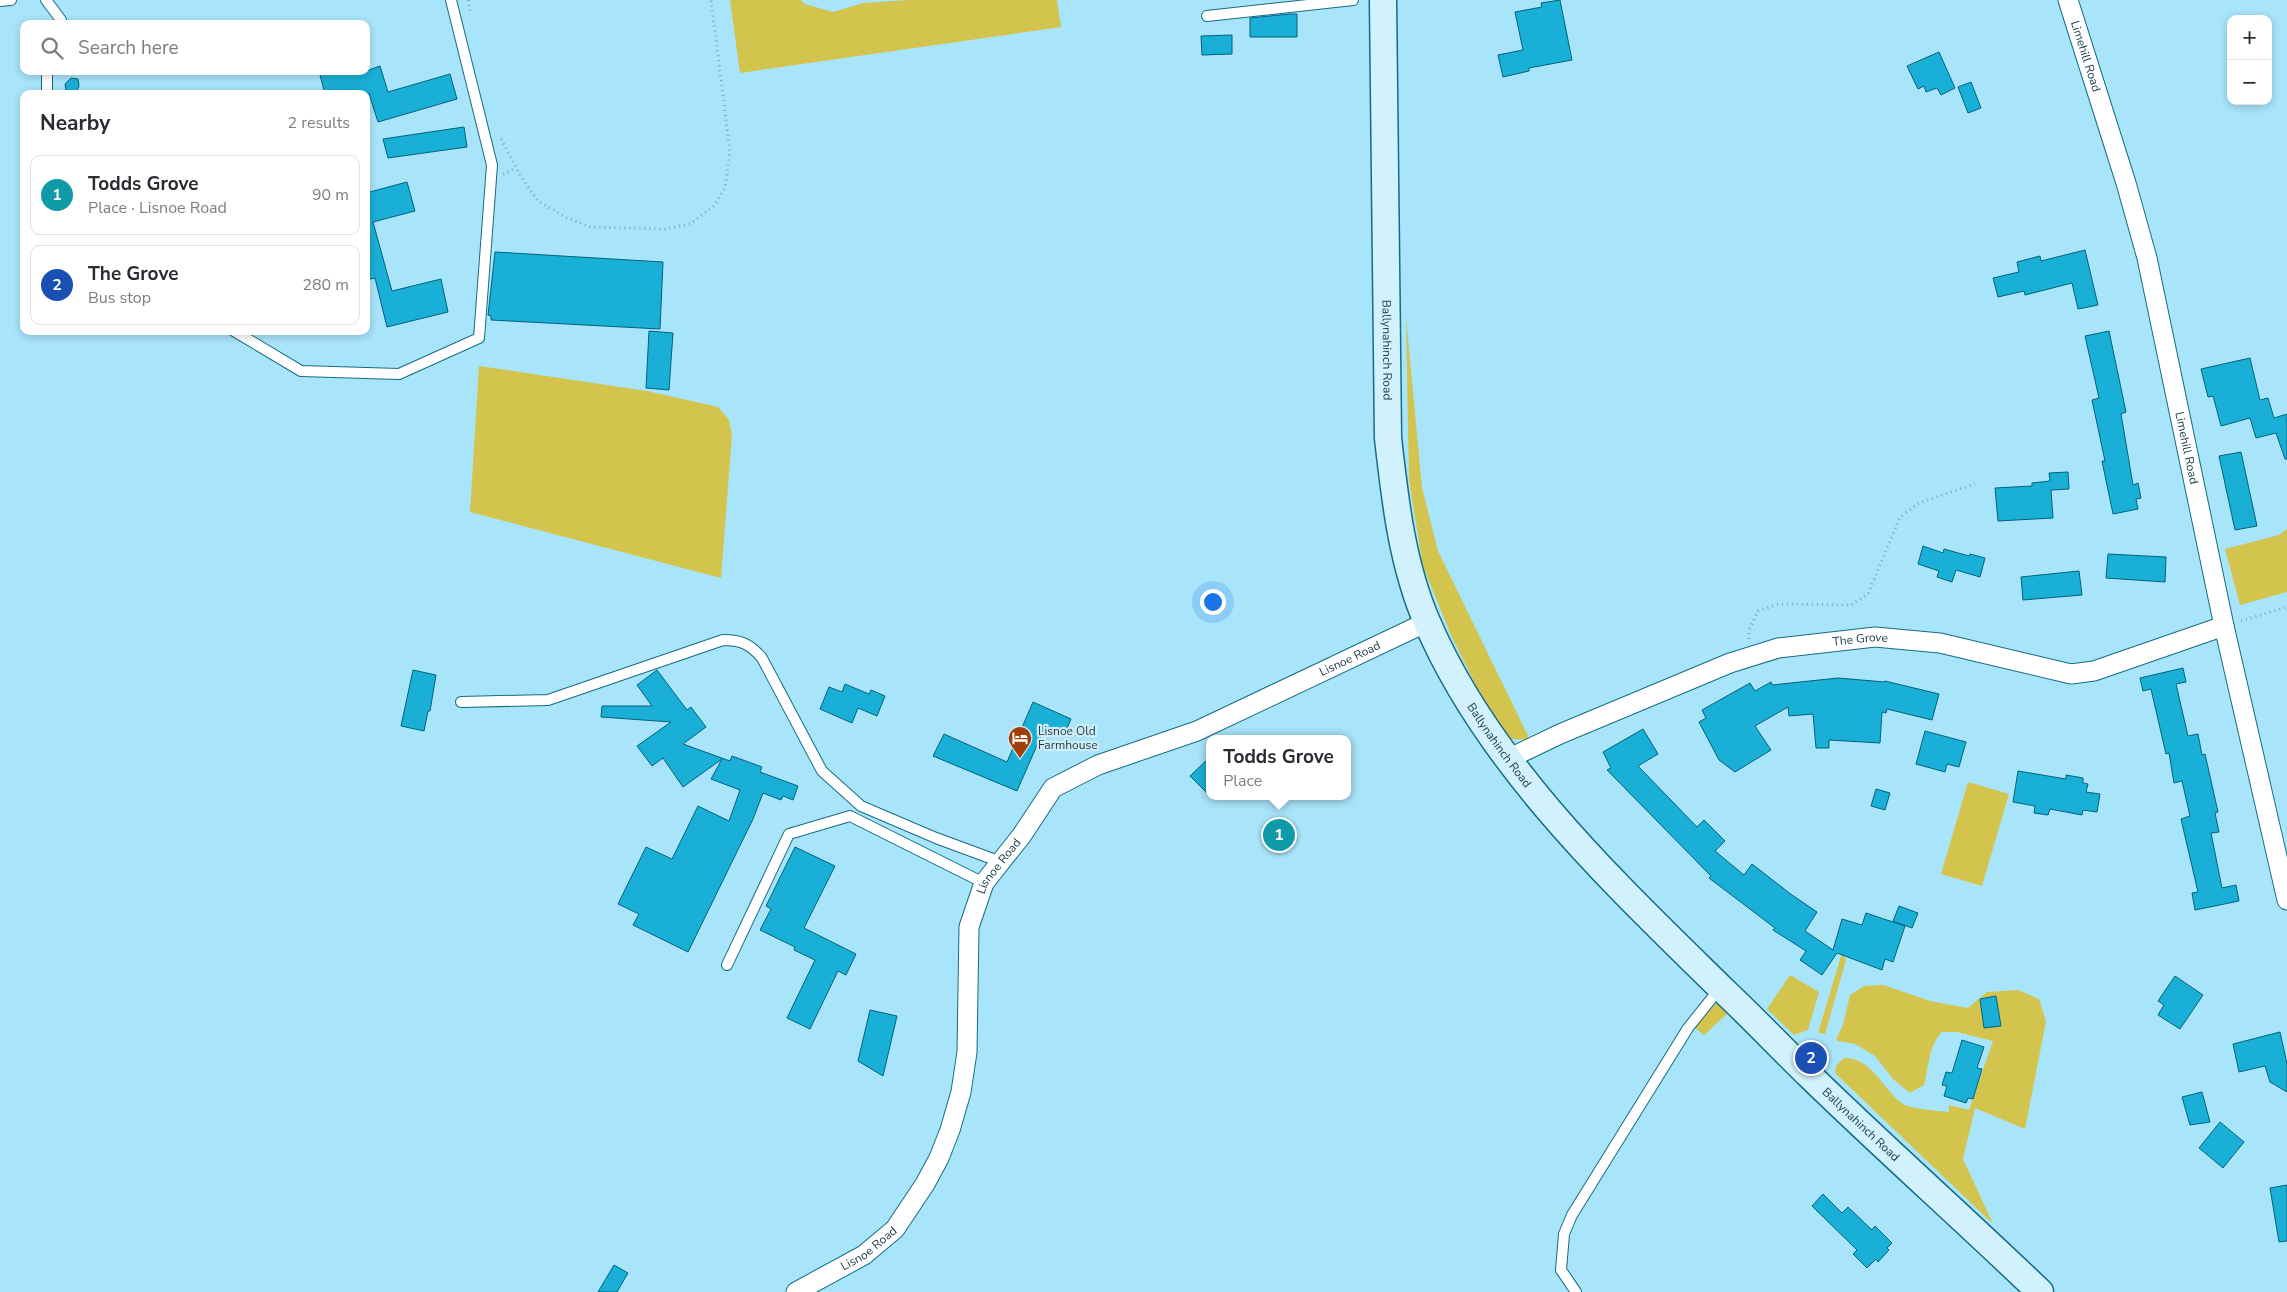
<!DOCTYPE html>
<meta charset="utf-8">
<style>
body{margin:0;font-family:"Nunito Sans",sans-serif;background:#f2f2f3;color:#2b2b33}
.controls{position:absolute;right:15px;top:15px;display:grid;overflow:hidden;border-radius:10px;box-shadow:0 2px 8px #0003}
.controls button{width:45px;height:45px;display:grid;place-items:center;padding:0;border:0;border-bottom:1px solid #e1e1e2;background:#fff;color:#2b2b33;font:25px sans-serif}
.you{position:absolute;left:1212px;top:601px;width:18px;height:18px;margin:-12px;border:4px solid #fff;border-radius:50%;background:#1a73e8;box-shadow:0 0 0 8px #1a73e833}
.badge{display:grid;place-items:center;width:32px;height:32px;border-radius:50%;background:#a23e09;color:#fff;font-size:16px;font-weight:700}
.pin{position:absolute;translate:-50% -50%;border:2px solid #fff;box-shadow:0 1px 5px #0006}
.popup{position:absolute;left:1206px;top:735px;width:145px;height:65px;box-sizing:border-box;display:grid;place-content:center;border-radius:10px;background:#fff;filter:drop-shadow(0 1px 4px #0005);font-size:16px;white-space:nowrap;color:#7c7c81}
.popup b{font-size:19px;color:#2b2b33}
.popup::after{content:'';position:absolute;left:50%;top:100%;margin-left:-10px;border:10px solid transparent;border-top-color:#fff}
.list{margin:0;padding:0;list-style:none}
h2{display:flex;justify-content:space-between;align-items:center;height:65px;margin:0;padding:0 20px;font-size:21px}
h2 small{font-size:16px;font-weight:400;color:#7c7c81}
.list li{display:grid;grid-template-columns:32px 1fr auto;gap:15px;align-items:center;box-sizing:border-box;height:80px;margin:0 10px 10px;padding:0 10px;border:1px solid #e1e1e2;border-radius:10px}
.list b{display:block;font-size:19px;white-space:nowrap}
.list p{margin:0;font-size:16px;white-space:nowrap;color:#7c7c81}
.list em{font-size:16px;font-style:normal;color:#7c7c81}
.icon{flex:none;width:28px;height:28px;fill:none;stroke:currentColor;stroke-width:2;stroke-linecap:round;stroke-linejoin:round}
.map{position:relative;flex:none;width:2287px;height:1292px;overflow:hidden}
.search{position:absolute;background:#fff;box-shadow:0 2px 8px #0003;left:20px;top:20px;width:350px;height:55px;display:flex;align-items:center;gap:12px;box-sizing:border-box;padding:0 18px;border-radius:10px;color:#7c7c81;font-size:19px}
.panel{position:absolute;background:#fff;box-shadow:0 2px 8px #0003;left:20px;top:90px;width:350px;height:245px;border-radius:10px}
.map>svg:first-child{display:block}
.green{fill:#d3c44e}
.building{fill:#19afd6;stroke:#02637b}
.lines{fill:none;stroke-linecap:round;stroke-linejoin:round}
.lane-casing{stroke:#156c85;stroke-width:12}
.street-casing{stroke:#156c85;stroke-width:21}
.secondary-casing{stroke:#156c85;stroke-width:29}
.path{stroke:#79acbf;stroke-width:3;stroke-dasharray:1 4;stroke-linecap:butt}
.lane{stroke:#fff;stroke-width:10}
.street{stroke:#fff;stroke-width:19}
.secondary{stroke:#d1f1fc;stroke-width:26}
.labels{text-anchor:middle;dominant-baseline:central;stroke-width:4.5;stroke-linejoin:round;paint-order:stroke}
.street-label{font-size:12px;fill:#1a3a45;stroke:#cfecf7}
.poi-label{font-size:12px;fill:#1a3a45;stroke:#cfecf7;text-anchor:start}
</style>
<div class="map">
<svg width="2287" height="1292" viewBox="0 0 2287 1292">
<rect width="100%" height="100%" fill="#a8e4fa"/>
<!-- green -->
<path class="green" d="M730,0H801L805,4L833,12L863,3L908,0H1057L1061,27L740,73Z
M1406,317L1422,488L1438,551L1530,740L1510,739L1480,694L1450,633L1423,566L1409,480Z
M479,366L647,391L718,407L729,420L732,435L721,578L470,512Z
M2287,529V592L2240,605L2225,549L2279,535Z
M1968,782L2009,794L1982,886L1941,874Z
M1842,953L1846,960L1825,1034L1818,1033Z
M1790,975L1819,992L1808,1030L1794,1035L1767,1009Z
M1883,985L1930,1001L1968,1008L1987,992L2018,990L2039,999L2046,1021L2025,1129L1975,1108L1963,1159L1993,1224L1835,1073L1836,1066L1844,1058C1871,1056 1884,1091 1903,1104C1912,1109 1938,1111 1949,1112V1105L1969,1110L1993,1041L1957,1032H1942C1928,1047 1929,1067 1924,1085L1910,1093L1893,1079L1875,1056L1855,1044L1838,1041L1836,1039L1843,1025L1850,995L1864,986Z
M1718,1002L1799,1082L1728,1013L1704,1035L1693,1026Z"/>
<!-- building -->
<path class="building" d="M1560,0L1572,60L1529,68V71L1503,77L1498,55L1523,50L1515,12L1542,7L1541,3Z
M1289,14H1297V37H1250V18Z
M1232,35V54L1202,55L1201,36Z
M1939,52L1955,88L1941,95L1937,88L1926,92L1924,86L1918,89L1907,66Z
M380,66L388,92L450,74L457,99L378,122L369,94H325L319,71H366Z
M71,78L78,79L79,86L76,93L66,91L65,84Z
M1971,82L1981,108L1968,113L1958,87Z
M464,127L467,147L388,158L383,139Z
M407,182L415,211L373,222L392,291L441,279L448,312L387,327L375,278L366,280V193Z
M2085,250L2098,305L2078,309L2072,283L2025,295L2024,291L1998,297L1993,278L2019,272L2017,262L2040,256L2041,261Z
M495,252L663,262L660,329L491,320V316L488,315Z
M649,331L673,333L669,390L646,388Z
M2109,331L2126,412L2121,414L2133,485L2138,483L2141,498L2136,499L2138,509L2113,514L2102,461H2105L2092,400L2099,398L2085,336Z
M2250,358L2260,400L2268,398L2274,418L2287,414V459H2285L2276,433L2256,438L2250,418L2221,426L2213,396L2208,397L2201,369Z
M2241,452L2257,526L2235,530L2219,456Z
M2068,472L2069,489L2051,490L2053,518L1998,521L1995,488L2032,486V483L2050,481L2049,473Z
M1923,546L1943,553L1944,549L1969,556L1970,554L1985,558L1980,577L1956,570L1952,582L1937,577L1939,571L1918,564Z
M2108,554L2166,557L2165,582L2106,578Z
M2079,571L2082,595L2023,600L2021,577Z
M2183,668L2186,682L2176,684L2188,736L2198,734L2202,755L2205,754L2218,812L2215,813L2219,832L2211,833L2222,888L2236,885L2239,901L2195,910L2192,893L2198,892L2181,819L2190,816L2182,781L2174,783L2169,753L2166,754L2151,689L2143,691L2140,678Z
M413,670L436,675L430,711H428L424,731L401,726Z
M657,670L687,710L691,707L706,727L683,744L730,761L732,756L762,767L760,772L798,786L793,800L783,796L781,800L763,793L753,819L688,952L633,925L639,914L618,904L646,847L672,859L698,806L729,821L740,790L711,779L722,759L683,787L663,758L652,766L637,746L671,722L601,717L602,706H652L637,685Z
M1838,678L1885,682V681L1939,694L1932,720L1887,709L1886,713L1882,712L1880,743L1829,740V748H1816L1813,714L1789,716L1788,707L1755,726L1771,750L1735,772L1719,760L1699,722L1706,718L1702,710L1750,683L1755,691L1771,682L1772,685Z
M845,684L869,694L871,690L885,696L877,716L858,708L852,723L820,709L829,687L842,692Z
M1033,702L1071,719L1064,735L1045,727L1017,791L933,756L944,734L1007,762Z
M1643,729L1658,754L1638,766L1697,827L1704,820L1725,841L1715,851L1744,875L1752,864L1792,895L1817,912L1805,931L1833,950L1842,919L1862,925L1866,913L1905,926L1893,962L1885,959L1882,970L1837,953L1822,975L1800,960L1806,951L1773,930L1775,928L1709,878L1711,876L1607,770L1611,768L1603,752Z
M1925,731L1966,742L1959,767L1947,764L1945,772L1916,764Z
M1210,757V796L1190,776Z
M2018,771L2066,779V775L2083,778V783L2088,784L2086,792L2100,794L2097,812L2083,810L2082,815L2050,809L2048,815L2034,813L2035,806L2013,802Z
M1876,789L1890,793L1885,810L1871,806Z
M795,847L835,866L804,928L856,954L846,975L838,971L810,1029L787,1018L815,960L794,950L795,947L760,930L771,909L766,906Z
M1899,906L1918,913L1912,928L1893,921Z
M2175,976L2203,995L2180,1029L2158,1015L2164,1005L2158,1001Z
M1996,996L2001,1026L1984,1028L1980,999Z
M870,1010L897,1016L883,1076L858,1061Z
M2280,1032L2287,1064V1092L2270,1082L2265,1066L2239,1072L2233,1044Z
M1962,1040L1984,1047L1977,1068L1982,1069L1973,1099L1968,1098L1966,1103L1944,1096L1947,1086L1942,1085L1946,1072L1952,1073Z
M2202,1092L2210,1122L2190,1125L2182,1097Z
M2220,1122L2244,1142L2223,1168L2199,1148Z
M2287,1185V1241L2279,1242L2270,1188Z
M1823,1194L1842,1213L1848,1207L1872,1230L1875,1226L1892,1243L1887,1248L1889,1250L1878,1262L1876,1259L1867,1268L1853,1254L1857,1250L1812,1206Z
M614,1265L628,1273L617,1292H598Z"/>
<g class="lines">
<!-- lane casing -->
<g class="lane-casing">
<path id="lane" d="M46,0L61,20V24
M0,1L11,0
M1207,16L1353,0
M47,94V71
M234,331L301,371L399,374L479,338L492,165L451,0
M461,702L548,700L723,640C741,640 750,644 762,658L822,771L861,806L936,838L1001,862
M727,965L789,834L850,816L984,883
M1576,1292L1561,1270L1564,1234L1572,1215L1688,1028L1720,988"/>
</g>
<!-- street casing -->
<g class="street-casing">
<g id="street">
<path id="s1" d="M2068,0L2126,183L2147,258L2224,626L2287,900"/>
<path id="s2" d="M1508,759L1560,734L1730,663L1778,648L1875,637L1940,643L2071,674L2094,671L2224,626"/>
<path id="s3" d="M796,1292L864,1255L895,1229L925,1184L939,1158L950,1130L961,1092L967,1052L969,927L984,883L1022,835L1053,788L1098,765L1197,731L1427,622"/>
</g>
</g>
<!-- secondary casing -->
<g class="secondary-casing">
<g id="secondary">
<path id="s4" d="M1383,0L1388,438C1395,500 1402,564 1427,622C1488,765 1614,883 1723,990C1753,1018 1781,1048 1810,1076C1885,1149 1964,1219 2040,1292"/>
</g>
</g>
<!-- path -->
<path class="path" d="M468,0L470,11
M501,139L520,175L538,201L567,218L591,227L665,229L690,224L714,206L725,188L730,152L711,0
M503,174L516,168
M2241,621L2287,607
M1749,639V630L1758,611L1779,604L1851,605L1868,594L1900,517L1919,503L1975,484"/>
<!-- lane -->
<use href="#lane" class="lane"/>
<!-- street -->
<use href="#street" class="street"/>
<!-- secondary -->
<use href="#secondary" class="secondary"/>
</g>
<!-- icons -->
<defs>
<g id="hotel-pin" transform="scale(1.25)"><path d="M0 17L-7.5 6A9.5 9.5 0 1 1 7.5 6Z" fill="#a23e09" stroke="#cfecf7"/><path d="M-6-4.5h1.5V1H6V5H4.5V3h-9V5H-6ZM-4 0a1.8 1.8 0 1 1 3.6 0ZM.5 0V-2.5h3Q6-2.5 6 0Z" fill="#fff"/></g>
</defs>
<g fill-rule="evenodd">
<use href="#hotel-pin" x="1020" y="738"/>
</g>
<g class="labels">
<!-- street labels -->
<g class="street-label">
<text stroke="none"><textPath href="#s1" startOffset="59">Limehill Road</textPath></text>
<text stroke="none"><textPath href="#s4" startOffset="350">Ballynahinch Road</textPath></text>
<text stroke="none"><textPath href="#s1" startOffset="464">Limehill Road</textPath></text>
<text stroke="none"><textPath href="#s2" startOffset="375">The Grove</textPath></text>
<text stroke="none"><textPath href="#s3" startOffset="925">Lisnoe Road</textPath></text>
<text stroke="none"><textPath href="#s4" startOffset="770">Ballynahinch Road</textPath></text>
<text stroke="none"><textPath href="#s3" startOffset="505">Lisnoe Road</textPath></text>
<text stroke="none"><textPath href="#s4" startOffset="1295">Ballynahinch Road</textPath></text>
<text stroke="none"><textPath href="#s3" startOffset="85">Lisnoe Road</textPath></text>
</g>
<!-- poi labels -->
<g class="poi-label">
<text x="1038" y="731">Lisnoe Old<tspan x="1038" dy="14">Farmhouse</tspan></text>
</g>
</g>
</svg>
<div class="controls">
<button>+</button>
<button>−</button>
</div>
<div class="you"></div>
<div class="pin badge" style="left:1279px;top:835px;background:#0f9aa8">1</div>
<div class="popup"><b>Todds Grove</b>Place</div>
<div class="pin badge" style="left:1811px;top:1058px;background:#1a4fb4">2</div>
<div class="search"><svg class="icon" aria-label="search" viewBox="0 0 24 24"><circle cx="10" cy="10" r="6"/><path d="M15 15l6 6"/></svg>Search here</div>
<section class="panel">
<h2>Nearby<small>2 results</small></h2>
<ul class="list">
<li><span class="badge" style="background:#0f9aa8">1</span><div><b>Todds Grove</b><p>Place · Lisnoe Road</p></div><em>90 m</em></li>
<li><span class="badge" style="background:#1a4fb4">2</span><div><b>The Grove</b><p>Bus stop</p></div><em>280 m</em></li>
</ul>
</section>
</div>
